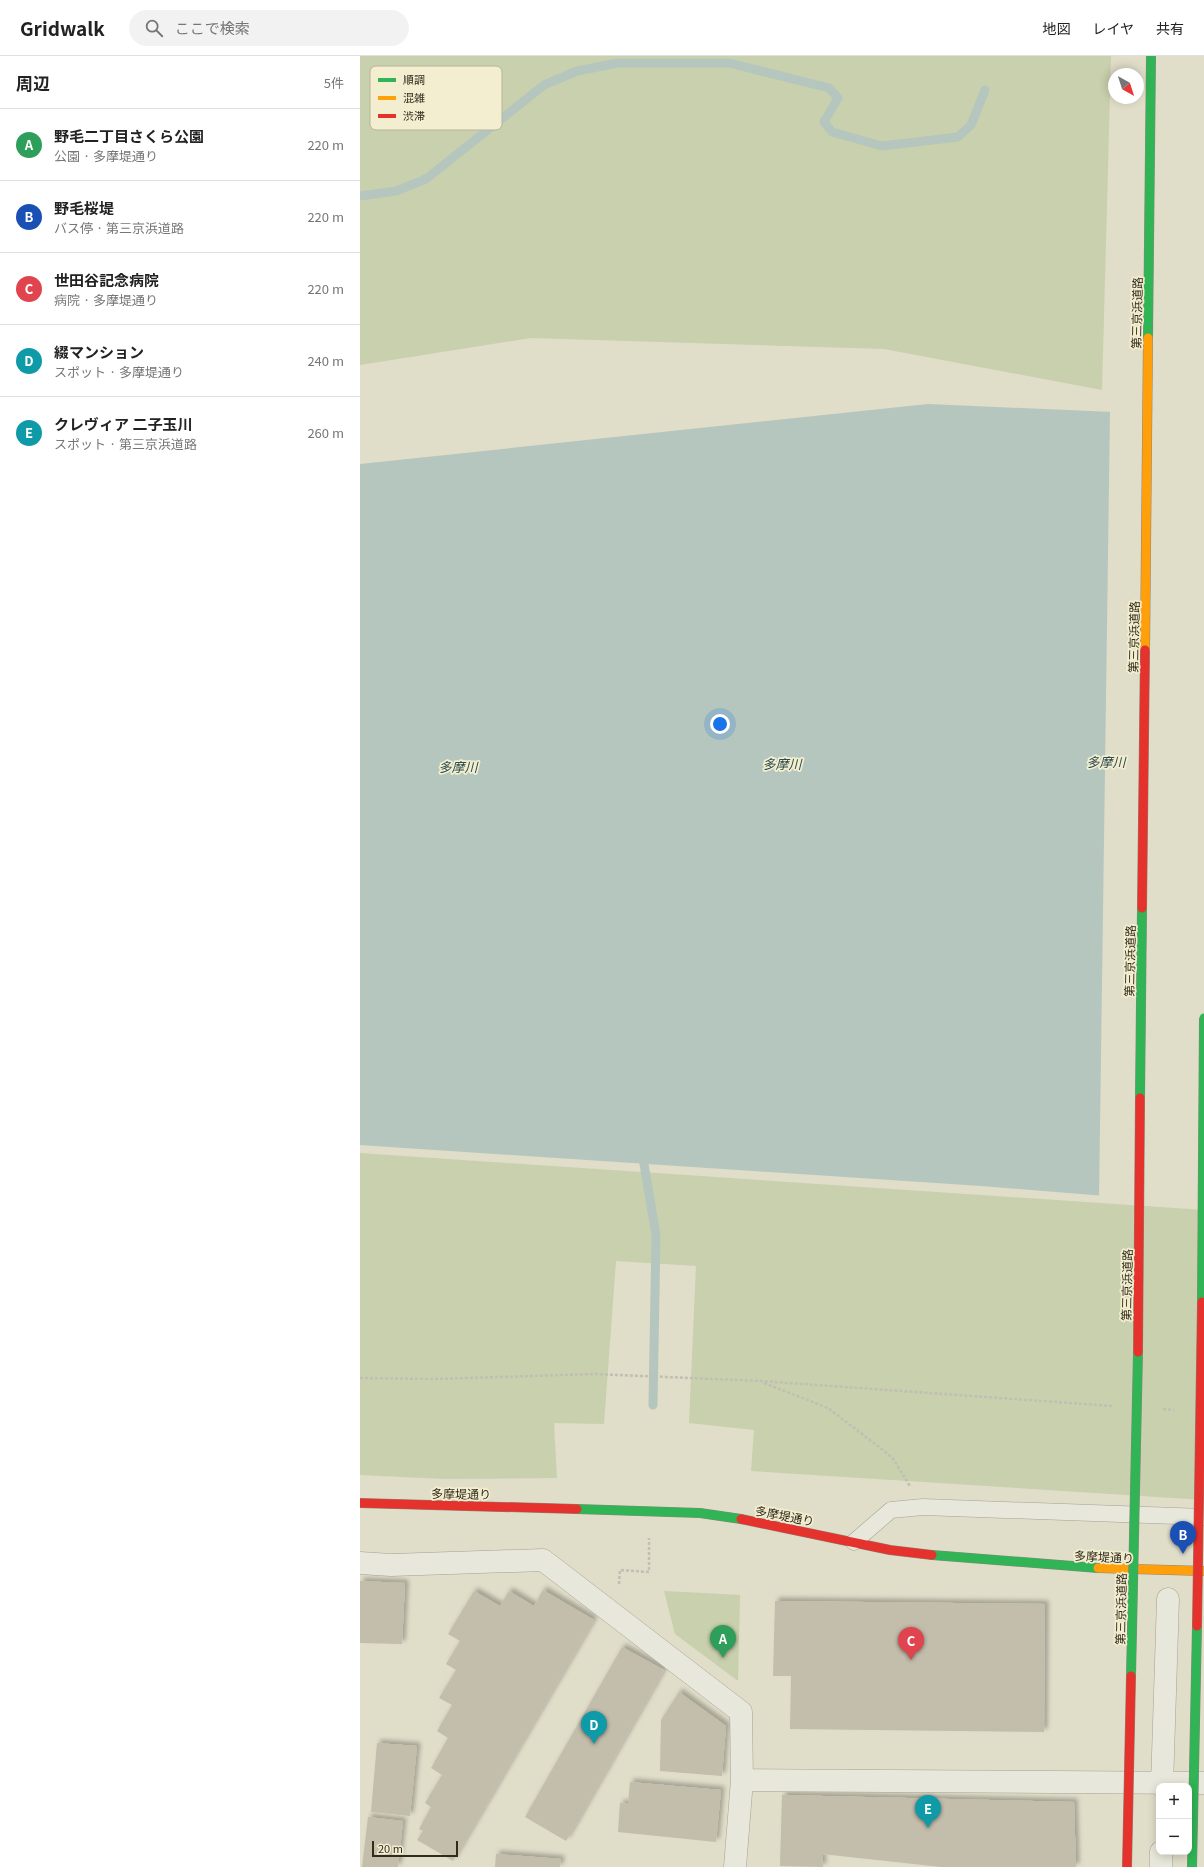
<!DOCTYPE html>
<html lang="ja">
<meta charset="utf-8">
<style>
body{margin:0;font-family:Georgia,"Noto Sans JP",serif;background:#f2f2f2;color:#222}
.controls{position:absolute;right:12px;bottom:12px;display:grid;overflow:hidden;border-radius:8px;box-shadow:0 2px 10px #0003}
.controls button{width:36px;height:36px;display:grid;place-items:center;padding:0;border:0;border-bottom:1px solid #e0e0e0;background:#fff;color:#222;font:20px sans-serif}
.compass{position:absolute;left:748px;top:12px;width:36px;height:36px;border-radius:50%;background:#fff;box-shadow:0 2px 10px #0003;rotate:141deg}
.scale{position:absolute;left:12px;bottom:10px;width:86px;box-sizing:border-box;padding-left:4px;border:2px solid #322b1d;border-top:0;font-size:11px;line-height:14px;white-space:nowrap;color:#322b1d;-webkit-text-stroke:3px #f2eecf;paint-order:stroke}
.you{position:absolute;left:360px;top:668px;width:14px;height:14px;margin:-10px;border:3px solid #fff;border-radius:50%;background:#1a73e8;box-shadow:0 0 0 6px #1a73e833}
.badge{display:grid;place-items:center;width:26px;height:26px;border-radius:50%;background:#2563eb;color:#fff;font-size:13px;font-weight:700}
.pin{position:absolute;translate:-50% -33px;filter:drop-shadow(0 1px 2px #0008)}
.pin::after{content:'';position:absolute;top:21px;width:14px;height:12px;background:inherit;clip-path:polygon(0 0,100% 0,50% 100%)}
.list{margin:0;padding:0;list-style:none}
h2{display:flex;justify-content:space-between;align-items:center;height:52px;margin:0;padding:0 16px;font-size:17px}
h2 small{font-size:13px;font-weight:400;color:#767676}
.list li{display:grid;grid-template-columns:26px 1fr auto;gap:12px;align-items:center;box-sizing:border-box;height:72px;padding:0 16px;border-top:1px solid #e0e0e0}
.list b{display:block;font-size:15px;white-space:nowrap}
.list p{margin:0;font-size:13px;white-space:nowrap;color:#767676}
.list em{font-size:13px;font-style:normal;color:#767676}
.icon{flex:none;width:22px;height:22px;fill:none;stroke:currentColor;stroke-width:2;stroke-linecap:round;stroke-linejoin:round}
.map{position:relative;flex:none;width:844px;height:1811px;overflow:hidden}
header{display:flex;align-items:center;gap:24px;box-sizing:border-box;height:56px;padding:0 20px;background:#fff;border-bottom:1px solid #e0e0e0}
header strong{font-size:19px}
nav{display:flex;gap:22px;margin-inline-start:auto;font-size:14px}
.search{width:280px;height:36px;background:#f2f2f2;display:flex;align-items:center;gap:10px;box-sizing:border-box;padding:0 14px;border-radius:22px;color:#767676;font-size:15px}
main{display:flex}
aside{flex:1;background:#fff}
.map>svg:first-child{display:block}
.green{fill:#c9d0ad}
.water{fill:#b5c6be}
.pier{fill:#e0ddc9}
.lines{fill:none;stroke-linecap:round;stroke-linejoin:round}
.stream{stroke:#b5c6be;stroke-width:9}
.building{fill:#c3bdab;filter:url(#shadow)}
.lane-casing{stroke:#a5a193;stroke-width:17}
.street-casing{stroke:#a5a193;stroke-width:23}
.fast-casing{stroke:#8a877a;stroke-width:10}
.slow-casing{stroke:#8a877a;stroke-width:10}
.jam-casing{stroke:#8a877a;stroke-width:10}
.path{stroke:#c1beb3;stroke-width:2.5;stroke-dasharray:3 2;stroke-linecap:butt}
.lane{stroke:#e8e7db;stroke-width:16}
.street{stroke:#e8e7db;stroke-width:22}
.fast{stroke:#30b455;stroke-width:9}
.slow{stroke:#ff9f0a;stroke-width:9}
.jam{stroke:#e5322d;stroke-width:9}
.fast-bridge-casing{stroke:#8a877a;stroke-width:10;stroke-linecap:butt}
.slow-bridge-casing{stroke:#8a877a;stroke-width:10;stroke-linecap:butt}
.jam-bridge-casing{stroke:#8a877a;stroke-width:10;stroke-linecap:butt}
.fast-bridge{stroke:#30b455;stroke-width:9}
.slow-bridge{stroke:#ff9f0a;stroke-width:9}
.jam-bridge{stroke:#e5322d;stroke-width:9}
.labels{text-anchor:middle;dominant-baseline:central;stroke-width:3.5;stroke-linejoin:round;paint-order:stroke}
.street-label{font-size:12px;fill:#322b1d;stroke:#f2eecf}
.water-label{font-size:13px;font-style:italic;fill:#2d4c50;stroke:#f2eecf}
.key{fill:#f2eecf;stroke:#b8b49a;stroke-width:1}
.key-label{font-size:11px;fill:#322b1d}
</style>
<header>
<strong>Gridwalk</strong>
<div class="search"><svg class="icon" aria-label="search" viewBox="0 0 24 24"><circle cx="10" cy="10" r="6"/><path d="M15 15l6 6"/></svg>ここで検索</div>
<nav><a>地図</a><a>レイヤ</a><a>共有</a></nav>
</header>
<main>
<aside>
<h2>周辺<small>5件</small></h2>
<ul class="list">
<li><span class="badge" style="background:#2e9e5b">A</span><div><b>野毛二丁目さくら公園</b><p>公園 · 多摩堤通り</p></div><em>220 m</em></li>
<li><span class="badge" style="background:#1a4fb4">B</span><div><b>野毛桜堤</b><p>バス停 · 第三京浜道路</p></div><em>220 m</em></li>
<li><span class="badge" style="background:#e0444e">C</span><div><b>世田谷記念病院</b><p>病院 · 多摩堤通り</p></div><em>220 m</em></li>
<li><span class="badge" style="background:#0f9aa8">D</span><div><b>綴マンション</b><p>スポット · 多摩堤通り</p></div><em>240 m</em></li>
<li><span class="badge" style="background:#0f9aa8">E</span><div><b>クレヴィア 二子玉川</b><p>スポット · 第三京浜道路</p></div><em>260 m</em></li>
</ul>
</aside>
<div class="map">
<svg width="844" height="1811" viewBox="0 0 844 1811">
<defs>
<filter id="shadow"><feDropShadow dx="3.5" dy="-3.5" stdDeviation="2" flood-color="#0004"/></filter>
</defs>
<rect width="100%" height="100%" fill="#e0ddc9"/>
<!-- green -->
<path class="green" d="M0,0H751L742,334L524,293L171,282L0,309Z
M0,1097L844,1154V1444L391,1415L394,1374L329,1367L336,1210L256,1205L244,1368L194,1367L197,1422L85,1423L0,1419Z
M304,1535L380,1539L378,1625L315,1578Z"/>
<!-- water -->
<path class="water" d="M568,348L844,360V1148L621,1130L0,1089V408Z"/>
<!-- pier -->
<path class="pier" d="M750,354L844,358V1150L739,1142Z"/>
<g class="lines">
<!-- stream -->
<path class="stream" d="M0,140L36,135L66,123L184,29L217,15L258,7H369L469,32L478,42L464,66L472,76L522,90L598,81L611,69L625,34
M284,1108L296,1179L293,1349"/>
</g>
<!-- building -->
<path class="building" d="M0,1525L45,1527L42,1588L0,1587Z
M183,1534L234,1564L93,1805L57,1784L63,1775L59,1773L71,1751L65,1747L82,1719L71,1712L88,1682L77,1675L92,1649L79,1642L96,1614L86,1608L100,1585L88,1578L114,1535L140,1550L149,1535L174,1550Z
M415,1545L685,1548L684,1676L430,1673L431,1620H413Z
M262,1591L304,1614L206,1785L165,1761Z
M319,1636L366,1670L362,1720L300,1715L301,1664Z
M17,1687L57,1690L50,1760L11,1756Z
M270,1726L361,1734L356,1786L258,1776L260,1747L268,1748Z
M422,1739L714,1746L716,1811H581L462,1798L463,1811L420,1810Z
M8,1761L43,1765L38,1811H2Z
M136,1798L201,1803L200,1811H135Z"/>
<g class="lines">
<!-- lane casing -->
<g class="lane-casing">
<path id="lane" d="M494,1486L531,1454L563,1451L844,1461"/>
</g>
<!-- street casing -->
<g class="street-casing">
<path id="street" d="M0,1507L31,1509L183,1504L381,1656L382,1724L375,1811
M382,1724L844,1727
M802,1730L808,1543
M801,1811V1796"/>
</g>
<!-- fast casing -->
<g class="fast-casing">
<path id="fast" d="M217,1453L340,1457L381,1463
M572,1499L738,1512"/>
</g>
<!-- slow casing -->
<g class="slow-casing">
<path id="slow" d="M738,1512L844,1515"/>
</g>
<!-- jam casing -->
<g class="jam-casing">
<path id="jam" d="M0,1447L217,1453
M381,1463L530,1494L572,1499"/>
</g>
<!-- path -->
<path class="path" d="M0,1322L74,1323L235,1318L401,1325L752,1350
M404,1327L468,1352L532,1401L550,1430
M803,1353L814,1354
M259,1528L260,1514L289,1516V1482"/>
<!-- lane -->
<use href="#lane" class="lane"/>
<!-- street -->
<use href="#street" class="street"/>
<!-- fast -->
<use href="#fast" class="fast"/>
<!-- slow -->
<use href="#slow" class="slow"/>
<!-- jam -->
<use href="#jam" class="jam"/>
<!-- fast-bridge casing -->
<g class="fast-bridge-casing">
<path id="fast-bridge" d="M788,282L791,0
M780,1042L782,852
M842,1246L844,962
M771,1620L778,1296
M832,1811L837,1570"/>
</g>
<!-- slow-bridge casing -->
<g class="slow-bridge-casing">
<path id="slow-bridge" d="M785,594L788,282"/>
</g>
<!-- jam-bridge casing -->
<g class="jam-bridge-casing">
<path id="jam-bridge" d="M782,852L785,594
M778,1296L780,1042
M837,1570L842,1246
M767,1811L771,1620"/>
</g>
<!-- fast-bridge -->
<use href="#fast-bridge" class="fast-bridge"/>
<!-- slow-bridge -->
<use href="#slow-bridge" class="slow-bridge"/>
<!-- jam-bridge -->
<use href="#jam-bridge" class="jam-bridge"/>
</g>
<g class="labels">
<!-- street labels -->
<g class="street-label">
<text transform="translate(776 257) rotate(-89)">第三京浜道路</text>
<text transform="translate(773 581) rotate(-89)">第三京浜道路</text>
<text transform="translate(769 905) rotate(-89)">第三京浜道路</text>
<text transform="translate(766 1229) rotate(-89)">第三京浜道路</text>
<text transform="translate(101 1437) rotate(1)">多摩堤通り</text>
<text transform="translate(425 1459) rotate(11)">多摩堤通り</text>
<text transform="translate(744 1500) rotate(3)">多摩堤通り</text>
<text transform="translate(760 1553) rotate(-89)">第三京浜道路</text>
</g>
<!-- water labels -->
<g class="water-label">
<text x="746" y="705">多摩川</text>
<text x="422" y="707">多摩川</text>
<text x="98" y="710">多摩川</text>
</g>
</g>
<!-- legend -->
<rect x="10" y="10" width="132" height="64" rx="6" class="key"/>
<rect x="18" y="22" width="18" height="4" fill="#30b455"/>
<rect x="18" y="40" width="18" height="4" fill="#ff9f0a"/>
<rect x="18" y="58" width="18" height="4" fill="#e5322d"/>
<g class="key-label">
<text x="43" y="28">順調</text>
<text x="43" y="46">混雑</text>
<text x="43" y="64">渋滞</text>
</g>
</svg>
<div class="controls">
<button>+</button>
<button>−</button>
</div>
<svg class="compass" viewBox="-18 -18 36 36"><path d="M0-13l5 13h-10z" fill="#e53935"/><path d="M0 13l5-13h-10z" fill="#767676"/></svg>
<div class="scale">20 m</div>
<div class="you"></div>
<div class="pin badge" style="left:363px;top:1602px;background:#2e9e5b">A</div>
<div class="pin badge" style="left:823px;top:1498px;background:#1a4fb4">B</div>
<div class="pin badge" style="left:551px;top:1604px;background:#e0444e">C</div>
<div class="pin badge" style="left:234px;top:1688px;background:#0f9aa8">D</div>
<div class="pin badge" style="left:568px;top:1772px;background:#0f9aa8">E</div>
</div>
</main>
